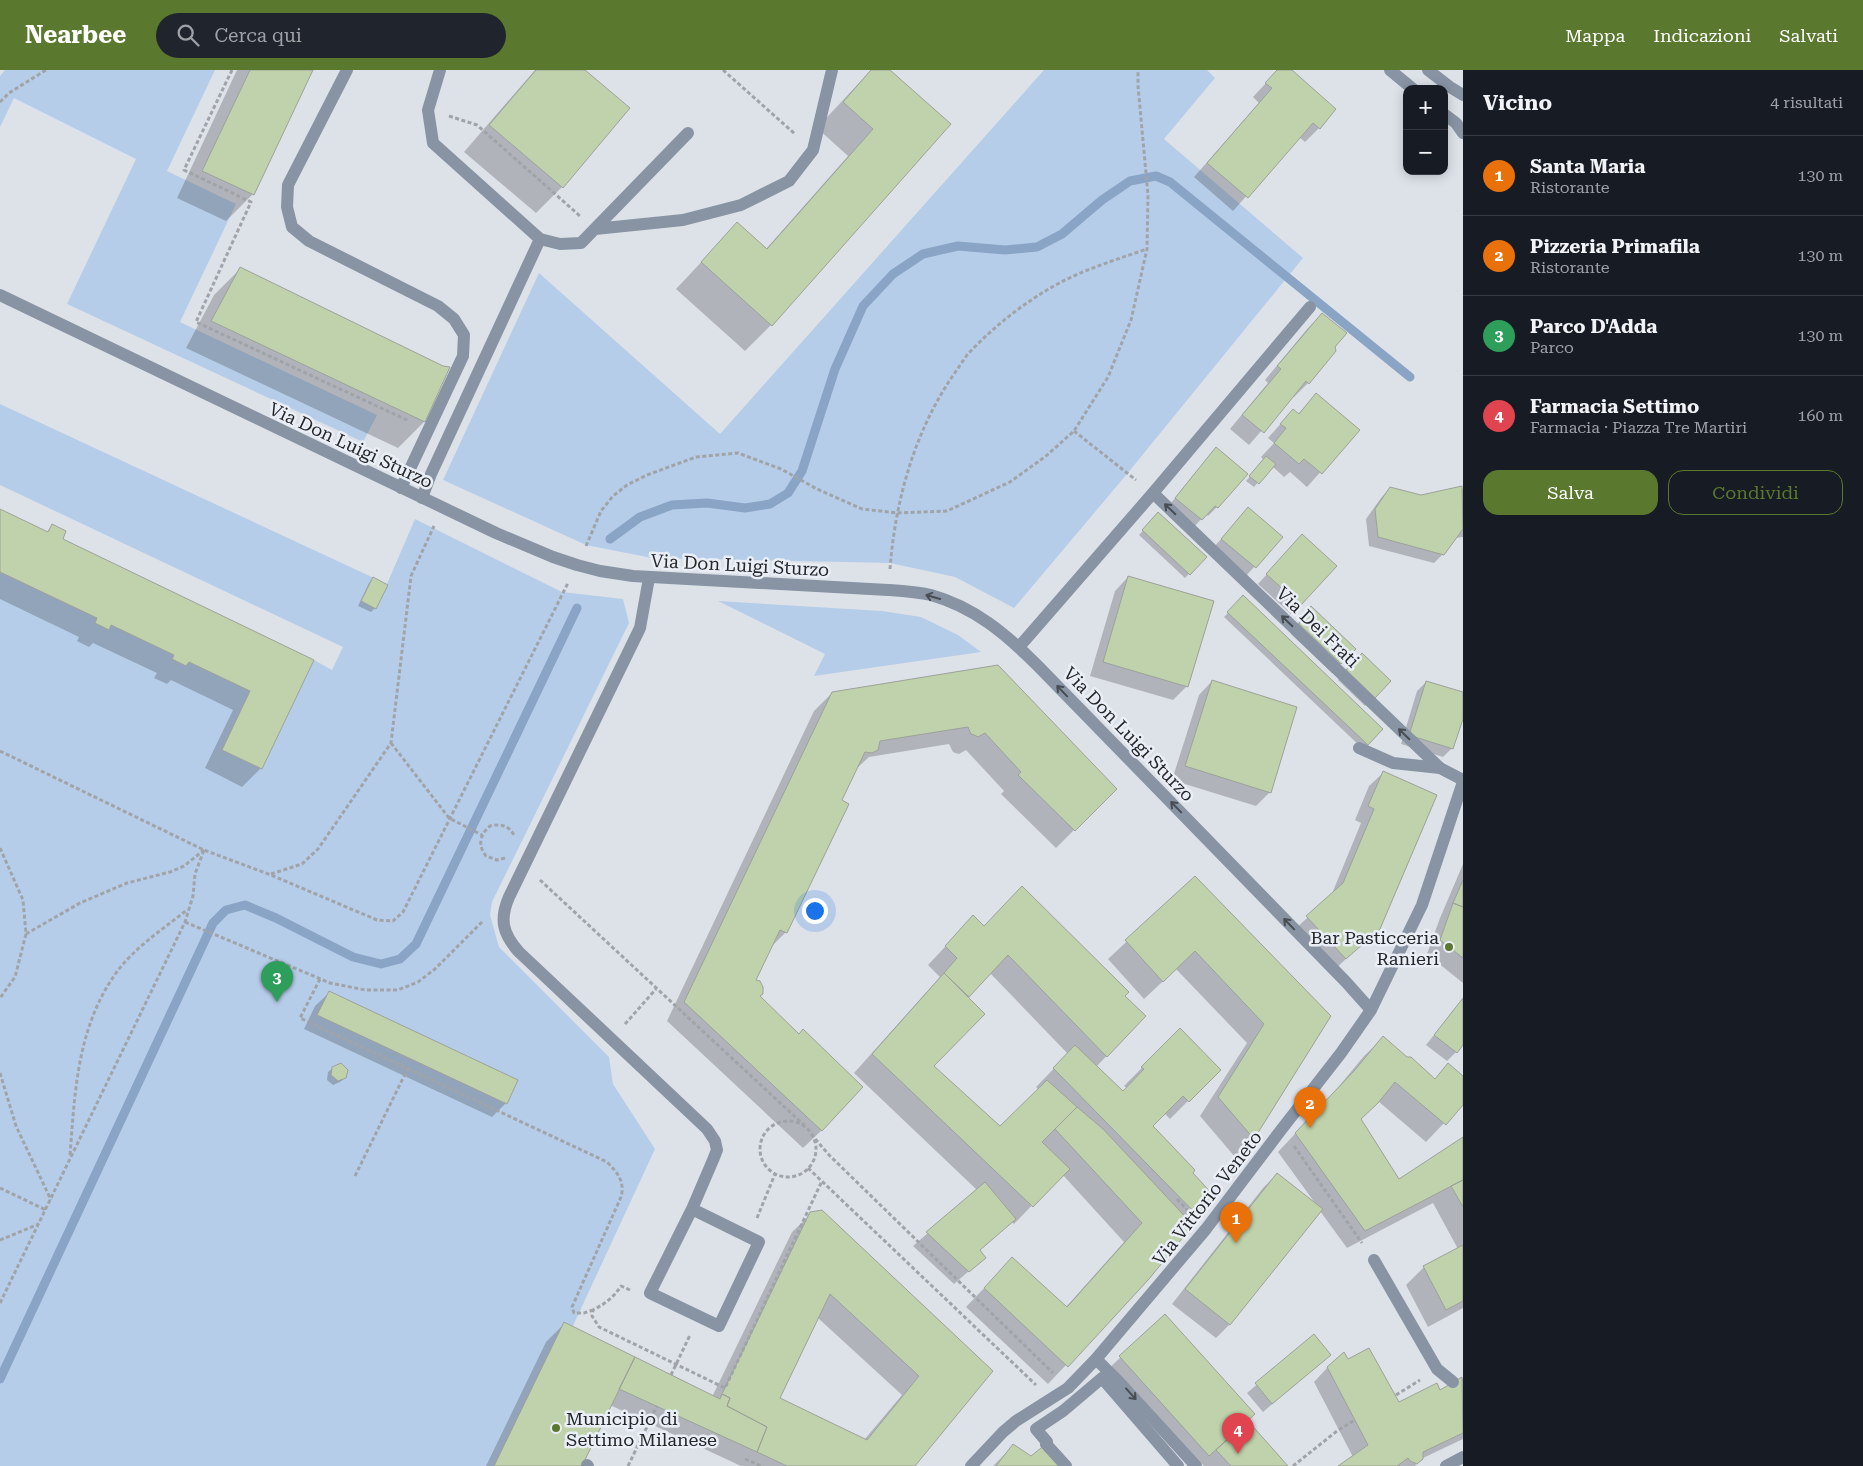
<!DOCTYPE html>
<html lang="it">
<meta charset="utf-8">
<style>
body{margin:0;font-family:"Roboto Serif",serif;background:#20242c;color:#f1f3f6}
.controls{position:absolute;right:15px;top:15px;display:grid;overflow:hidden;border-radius:10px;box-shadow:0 2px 12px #0003}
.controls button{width:45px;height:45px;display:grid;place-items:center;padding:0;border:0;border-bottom:1px solid #363941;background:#171b24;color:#f1f3f6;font:25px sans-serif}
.you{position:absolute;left:814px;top:840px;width:18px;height:18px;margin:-12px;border:4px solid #fff;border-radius:50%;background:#1a73e8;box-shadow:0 0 0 8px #1a73e833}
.badge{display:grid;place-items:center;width:32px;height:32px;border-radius:50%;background:#5a782e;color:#fff;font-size:16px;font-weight:700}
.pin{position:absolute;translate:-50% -41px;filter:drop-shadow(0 1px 2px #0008)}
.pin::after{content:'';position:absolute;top:26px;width:18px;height:15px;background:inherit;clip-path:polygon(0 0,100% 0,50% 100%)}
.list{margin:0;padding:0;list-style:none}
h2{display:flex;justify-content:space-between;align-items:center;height:65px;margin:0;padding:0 20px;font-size:21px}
h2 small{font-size:16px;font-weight:400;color:#9ea1a6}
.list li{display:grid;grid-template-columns:32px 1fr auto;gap:15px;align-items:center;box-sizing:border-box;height:80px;padding:0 20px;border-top:1px solid #363941}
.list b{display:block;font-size:19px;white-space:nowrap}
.list p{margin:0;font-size:16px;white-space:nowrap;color:#9ea1a6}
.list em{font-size:16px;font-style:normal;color:#9ea1a6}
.actions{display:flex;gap:10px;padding:15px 20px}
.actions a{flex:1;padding:11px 0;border:1px solid #5a782e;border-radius:15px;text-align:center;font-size:18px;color:#5a782e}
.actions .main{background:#5a782e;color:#fff}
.icon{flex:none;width:28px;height:28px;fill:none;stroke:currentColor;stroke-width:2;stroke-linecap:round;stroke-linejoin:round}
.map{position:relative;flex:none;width:1463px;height:1396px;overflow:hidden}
header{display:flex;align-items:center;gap:30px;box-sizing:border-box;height:70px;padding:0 25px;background:#5a782e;color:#fff}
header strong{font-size:24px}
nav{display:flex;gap:28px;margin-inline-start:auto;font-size:18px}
.search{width:350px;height:45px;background:#20242c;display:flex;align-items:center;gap:12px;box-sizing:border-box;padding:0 18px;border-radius:28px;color:#9ea1a6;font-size:19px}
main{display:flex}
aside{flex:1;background:#171b24}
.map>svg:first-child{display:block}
.green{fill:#b6cde9}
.shadow{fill:#0003;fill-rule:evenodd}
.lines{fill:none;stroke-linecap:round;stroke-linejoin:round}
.stream{stroke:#89a4c5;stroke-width:9}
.building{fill:#bfd2ab;stroke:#9da19a;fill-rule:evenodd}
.path{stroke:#a0a4a9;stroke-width:3;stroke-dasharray:4 2.5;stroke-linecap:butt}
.service{stroke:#8894a3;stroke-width:12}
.pedestrian{stroke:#8894a3;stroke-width:12}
.minor{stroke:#8894a3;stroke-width:12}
.tertiary{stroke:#8894a3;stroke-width:12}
.oneway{stroke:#484d54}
.poi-dot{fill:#5a782e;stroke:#eaeff7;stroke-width:2}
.labels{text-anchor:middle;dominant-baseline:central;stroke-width:5;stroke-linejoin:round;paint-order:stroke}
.street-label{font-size:18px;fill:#252729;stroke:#eaeff7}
.poi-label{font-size:18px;fill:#252729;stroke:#eaeff7;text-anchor:end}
</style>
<header>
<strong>Nearbee</strong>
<div class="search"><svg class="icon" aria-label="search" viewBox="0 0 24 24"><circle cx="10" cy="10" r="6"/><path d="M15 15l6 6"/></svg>Cerca qui</div>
<nav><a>Mappa</a><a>Indicazioni</a><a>Salvati</a></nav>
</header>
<main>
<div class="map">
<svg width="1463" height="1396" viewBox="0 0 1463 1396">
<rect width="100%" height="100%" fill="#dde2e9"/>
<!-- green -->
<path class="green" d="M5,0H215L167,101L236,134L180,252L377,345L363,372L67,234L136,89L14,28L0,57V6Z
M1044,0H1207L1215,8L1164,69L1303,188L1127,404L1014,538L955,507L890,493L652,488L586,475L443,410L539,203L720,364Z
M0,334L387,514L415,449L562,522L623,529L629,553L492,832L490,845L499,877L609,987L613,1014L655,1079L508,1396H0V502L97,548L95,553L109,559L111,555L174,585L172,589L186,596L189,592L250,621L222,680L262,699L314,590L332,600L343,577L0,415Z
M718,531L882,541L921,547L958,565L981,582L814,606L825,584Z"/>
<!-- shadow -->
<path class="shadow" d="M237,0H311L252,125L226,151L177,128Z
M535,0H583L562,117L536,143L464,82Z
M871,0H888L949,54L771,255L745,281L676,219L737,154L766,179L848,86L817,58Z
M1278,0H1290L1319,58L1305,72L1299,67L1233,141L1194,107L1259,33L1253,27Z
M240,199L443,297L448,298L424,352L398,378L186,278L214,225Z
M1322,244L1308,313L1294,327L1293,325L1249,375L1230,359L1268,313L1265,310L1308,258Z
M1316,325L1358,360L1307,417L1290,402L1284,407L1272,396L1254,417L1246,411L1264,390L1261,387L1274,373L1268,368L1293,340L1298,344Z
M1207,388L1217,437L1208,446L1206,444L1192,459L1167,438Z
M1461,417L1463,420V467L1455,468L1443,484L1434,493L1369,476L1366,449L1381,428L1390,418L1421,426Z
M1248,439L1281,467L1246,506L1213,478Z
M0,441L46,463L52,456L61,470L312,591L261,698L242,717L205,698L233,640L171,610L167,614L154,608L157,603L93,573L89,577L77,571L79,567L0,529Z
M1158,444L1205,487L1185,508L1139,465Z
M1293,475L1335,496L1291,544L1258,514Z
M1128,507L1187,616L1173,630L1090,606L1115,521Z
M373,509L375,538L371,542L358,536L369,513Z
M1243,527L1382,659L1363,679L1224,547Z
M1311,538L1354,579L1332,603L1291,564L1302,547Z
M1362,585L1389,611L1365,636L1338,610Z
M998,596L1115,719L1056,778L1001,724L1004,721L966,680L959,684L955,683L953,682L949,674L869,687L855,700L840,730L848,734L786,862L770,878L755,910L758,926L822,1060L803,1078L667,951L814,641L832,623Z
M1212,611L1270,722L1256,736L1172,710L1199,625Z
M1426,612L1463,624V645L1452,678L1443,687L1401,674L1417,621Z
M1383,703L1379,858L1332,902L1293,861L1331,826L1361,753L1355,750L1369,716Z
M1463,794V913L1427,884L1440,848Z
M1195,808L1330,946L1253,1069L1235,1087L1200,1046L1247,973L1176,899L1144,929L1108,889Z
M973,847L983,857L1124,926L1145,946L1096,997L1123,1023L1127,1018L1124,1016L1180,959L1188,1031L1170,1049L1164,1043L1151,1056L1213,1127L1190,1153L1148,1208L1048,1314L966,1237L1012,1189L1066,1237L1124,1172L1062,1104L1014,1154L1011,1152L979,1181L984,1188L954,1214L913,1176L977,1120L854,1003L940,907L928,895ZM990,903L1068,984L1036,1017L1039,1020L1000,1058L933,996L968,927Z
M329,923L516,1010L506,1033L492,1047L304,959L315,936Z
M1463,928V968L1456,982L1447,991L1426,975Z
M1383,968L1434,1010L1448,995L1463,1008V1033L1426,1072L1378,1031L1360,1050L1399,1110L1463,1069V1238L1428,1257L1406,1215L1424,1197L1458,1179L1433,1133L1347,1178L1320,1141L1230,1254L1216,1268L1172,1234L1263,1118L1277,1104L1315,1133L1278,1082L1335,1021L1364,986Z
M333,998L345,1008L340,1012L333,1015L327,1010L328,1002Z
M811,1144L991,1302L913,1396H741L610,1335L580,1396H486L546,1272L564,1254L712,1327L792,1162ZM818,1248L902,1325L864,1370L778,1329Z
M1165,1246L1246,1351L1286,1396H1204L1201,1393L1198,1396L1106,1301Z
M1313,1266L1329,1285L1263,1342L1247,1323Z
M1347,1290L1398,1334L1440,1321L1463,1308V1369L1421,1389L1415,1396H1340L1353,1387L1314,1312L1327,1298Z
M1013,1376L1031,1388L1065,1396H993Z"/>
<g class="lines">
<!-- stream -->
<path class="stream" d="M610,469L640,447L672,435L707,433L745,438L770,434L788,423L802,401L835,299L863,236L893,204L923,184L958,176L1005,180L1037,177L1062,164L1102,130L1130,111L1156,106L1170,112L1410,307
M0,1309L213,853L226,840L245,835L276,848L353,887L381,894L400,889L416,874L577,538"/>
</g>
<!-- building -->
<path class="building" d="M250,0H313L254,125L202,101Z
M536,0H585L630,38L563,118L489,55Z
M871,0H890L951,54L772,256L701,192L737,152L767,179L873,59L843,32Z
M1277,0H1292L1336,39L1320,59L1313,53L1248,128L1207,93L1272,18L1265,13Z
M240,197L443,296L450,297L425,352L211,251Z
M1322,243L1347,263L1335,277L1336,281L1309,314L1306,311L1264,363L1242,345L1281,299L1277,296Z
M1316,323L1360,360L1322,404L1304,389L1299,394L1274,373L1286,358L1280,354L1293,339L1299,344Z
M1216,377L1248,404L1218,438L1215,436L1202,450L1175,428Z
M1266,386L1276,394L1259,414L1249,406Z
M1462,416L1463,459L1444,485L1378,467L1375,439L1390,417L1421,425Z
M1248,437L1283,467L1256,498L1221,469Z
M0,439L48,462L52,454L66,461L63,469L314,590L262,699L222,680L250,621L189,592L186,596L172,589L174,585L111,555L109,560L95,553L97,548L0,502Z
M1158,442L1207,487L1190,505L1142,460Z
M1302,464L1337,496L1301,535L1266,504Z
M1128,506L1214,531L1188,617L1103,592Z
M373,507L388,515L376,539L361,531Z
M1243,525L1383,659L1368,675L1227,542Z
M1311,536L1356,579L1341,594L1299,554Z
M1362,583L1391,611L1375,628L1346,600Z
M998,595L1117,719L1075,761L1018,705L1021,702L985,663L978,667L974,665L971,664L968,657L880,671L878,680L872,683L865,682L842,730L849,734L787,863L780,860L756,910L760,911L763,917V924L760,926L799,964L803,959L863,1017L822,1061L684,932L832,622Z
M1212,610L1297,637L1271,723L1185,696Z
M1426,611L1463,622V649L1453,679L1409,665Z
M1383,701L1437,725L1380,859L1346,889L1306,846L1343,813L1374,739L1368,736Z
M1195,806L1331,946L1254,1069L1218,1027L1264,954L1195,881L1163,912L1125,870Z
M1463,810V837L1453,833Z
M1022,816L1129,922L1125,926L1146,946L1107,987L1008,885L969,927L944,903L957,888L945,876L973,845L984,856Z
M1453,833L1463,837V888L1440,870Z
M944,903L985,944L934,996L1000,1056L1047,1010L1077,1037L1042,1072L1070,1099L1033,1137L872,984Z
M329,921L518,1010L507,1034L317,945Z
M1463,928V975L1457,983L1434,965Z
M1180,958L1221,1000L1189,1032L1183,1026L1153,1056L1195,1100L1193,1103L1215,1127L1198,1146L1053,998L1075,975L1123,1021L1144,999L1141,997Z
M1383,966L1407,987H1411L1435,1009L1448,993L1463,1006V1035L1446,1055L1395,1012L1378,1033L1361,1049L1399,1109L1463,1067V1110L1365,1161L1295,1063L1354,1001Z
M341,993L348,1000L346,1008L338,1011L331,1005L332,997Z
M1077,1037L1103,1059L1193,1155L1149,1209L1068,1297L984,1218L1012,1187L1067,1237L1142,1153L1055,1059Z
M1277,1103L1323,1139L1230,1255L1185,1219Z
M1463,1110V1137L1451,1116Z
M985,1112L1016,1149L980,1180L986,1188L969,1202L926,1162Z
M822,1140L993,1301L915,1396H787L757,1382L767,1357L727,1336L730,1328L722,1324L810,1142ZM830,1224L919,1306L867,1370L780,1328Z
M1463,1175V1231L1446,1240L1423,1196Z
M1165,1244L1255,1344L1209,1386L1119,1286Z
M564,1252L635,1287L582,1396H494Z
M1314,1264L1331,1285L1272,1334L1255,1313Z
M1369,1278L1399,1332L1437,1313L1440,1320L1462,1307L1463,1363L1423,1382V1389L1417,1394L1410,1391L1408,1388L1397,1396H1338L1368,1375L1327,1297L1344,1282L1348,1289Z
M635,1287L720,1329L722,1324L730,1328L727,1336L767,1357L757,1382L619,1319Z
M1248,1351L1288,1396H1231L1216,1380Z
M1013,1374L1031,1386L1046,1374L1066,1396H996Z"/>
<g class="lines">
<!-- path -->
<path class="path" d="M232,0L184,100L251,132L196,252L409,351
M723,0L795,64
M0,32L9,23L46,0
M449,46L477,55L580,146
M1074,361L1136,410
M586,476L601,441L613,426L627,415L647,405L696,387L738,383L781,399L817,419L862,439L897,443L947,441L1010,412L1046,386L1074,361L1108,307L1131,250L1147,179L1148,125L1138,16V0
M890,499C895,432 914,363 952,307C957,300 962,292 967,285C992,258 1021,235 1052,217C1082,200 1115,190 1147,179
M391,673L449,748L482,765
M0,681L204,780L271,805L377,850L393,851L403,842L568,513
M0,778L23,830L26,864L15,907L0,928
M505,788L497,790L486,786C478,776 479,765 490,756C501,753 510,756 515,767
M271,804L302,794L318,779L391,673L411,506L434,456
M540,810L805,1056
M185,852L330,913L365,920H398L418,912L435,899L482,852
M26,864L80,833L127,813L170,802L184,796L204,780
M320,909L300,948L607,1092C618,1103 625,1112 621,1127L572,1237L574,1243H584L593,1240
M625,954L656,919
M0,1003L16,1056L51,1130
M760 1079a28 28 0 1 1 56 0a28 28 0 1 1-56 0Z
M811,1064L829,1085L1053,1303
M1294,1076L1362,1173
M70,1085C75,1021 77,958 116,903C134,878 163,859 187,840
M808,1098L1036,1315
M355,1106L408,998
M0,1118L46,1140
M1177,1129L1192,1145
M757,1148L775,1104
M0,1170L39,1154
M630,1220L621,1216C613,1228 606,1233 593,1240L592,1246L599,1257L725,1318L821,1113
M0,1233L185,852L193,826L195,804L204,780
M671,1305L690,1265
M1396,1325L1420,1310
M745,1389L761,1396
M628,1396L657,1336
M1293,1396L1337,1361L1355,1350"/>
<!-- service -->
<path class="service" d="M347,0L288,115L287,137L292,157L309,171L438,236L454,249L464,265L463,286L401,418
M440,0L428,40L433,73L540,169L560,174L581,173L688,63
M595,159L683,150L741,135L789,111L813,80L832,0
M422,428L431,404L540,169
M649,508L640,558L509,827C499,850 503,864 519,882L707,1059L715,1071L717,1080L713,1090L692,1139L650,1223L719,1256L759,1172L692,1139
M1359,678L1393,693L1440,698
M1374,1190L1437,1299L1453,1312
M587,1395L588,1396"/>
<!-- pedestrian -->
<path class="pedestrian" d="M1066,1396L1046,1374L1047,1372L1036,1359L1063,1341L1102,1308L1178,1396"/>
<!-- minor -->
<path class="minor" d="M0,225L496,463L553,487L577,495L600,501L633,506L888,520C902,521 917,522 931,525C974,537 1006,564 1037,595L1346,912L1371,940
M1153,423L1440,698L1463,710
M1019,577L1153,423L1310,237
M1096,1289L1120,1313L1196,1396
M971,1396L1003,1362L1016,1351L1068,1318L1096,1289L1206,1159L1281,1060L1341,983L1371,940L1422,835L1463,712
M1446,1396L1463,1387"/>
<!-- tertiary -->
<path class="tertiary" d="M1390,0L1413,19
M1428,0L1450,17L1463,25
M1444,44L1456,53L1463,63"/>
</g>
<!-- one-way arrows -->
<defs><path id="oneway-shaft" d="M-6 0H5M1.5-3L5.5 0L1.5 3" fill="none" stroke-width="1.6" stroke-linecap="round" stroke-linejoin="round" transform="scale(1.25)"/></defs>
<g class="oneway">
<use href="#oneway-shaft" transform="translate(1170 439) rotate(-136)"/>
<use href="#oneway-shaft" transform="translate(933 527) rotate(-164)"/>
<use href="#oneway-shaft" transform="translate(1287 551) rotate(-136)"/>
<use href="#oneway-shaft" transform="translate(1062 621) rotate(-134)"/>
<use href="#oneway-shaft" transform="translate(1404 664) rotate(-136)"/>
<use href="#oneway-shaft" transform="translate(1176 737) rotate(-134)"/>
<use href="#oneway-shaft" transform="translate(1289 854) rotate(-134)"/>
<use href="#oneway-shaft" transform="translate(1131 1324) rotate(48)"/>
</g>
<!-- markers -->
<g class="poi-dot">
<circle cx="1449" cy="877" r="5"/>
<circle cx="556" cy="1358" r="5"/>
</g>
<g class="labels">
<!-- street labels -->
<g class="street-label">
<text transform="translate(351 375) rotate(25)">Via Don Luigi Sturzo</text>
<text transform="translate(740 495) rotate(3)">Via Don Luigi Sturzo</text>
<text transform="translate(1318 557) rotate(44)">Via Dei Frati</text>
<text transform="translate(1129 664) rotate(46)">Via Don Luigi Sturzo</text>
<text transform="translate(1207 1128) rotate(-52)">Via Vittorio Veneto</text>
</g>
<!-- poi labels -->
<g class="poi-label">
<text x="1439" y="867">Bar Pasticceria<tspan x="1439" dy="21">Ranieri</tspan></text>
<text x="566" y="1348" text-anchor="start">Municipio di<tspan x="566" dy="21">Settimo Milanese</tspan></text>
</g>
</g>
</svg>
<div class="controls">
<button>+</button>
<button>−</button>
</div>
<div class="you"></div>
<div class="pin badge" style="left:1236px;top:1173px;background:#e8710a">1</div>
<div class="pin badge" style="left:1310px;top:1058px;background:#e8710a">2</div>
<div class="pin badge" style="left:277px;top:932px;background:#2e9e5b">3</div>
<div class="pin badge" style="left:1238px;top:1384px;background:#e0444e">4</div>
</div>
<aside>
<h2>Vicino<small>4 risultati</small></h2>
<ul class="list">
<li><span class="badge" style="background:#e8710a">1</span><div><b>Santa Maria</b><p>Ristorante</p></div><em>130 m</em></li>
<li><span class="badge" style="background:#e8710a">2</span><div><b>Pizzeria Primafila</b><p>Ristorante</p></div><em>130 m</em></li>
<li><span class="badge" style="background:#2e9e5b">3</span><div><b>Parco D'Adda</b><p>Parco</p></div><em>130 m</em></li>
<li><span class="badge" style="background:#e0444e">4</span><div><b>Farmacia Settimo</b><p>Farmacia · Piazza Tre Martiri</p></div><em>160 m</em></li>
</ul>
<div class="actions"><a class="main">Salva</a><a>Condividi</a></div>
</aside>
</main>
